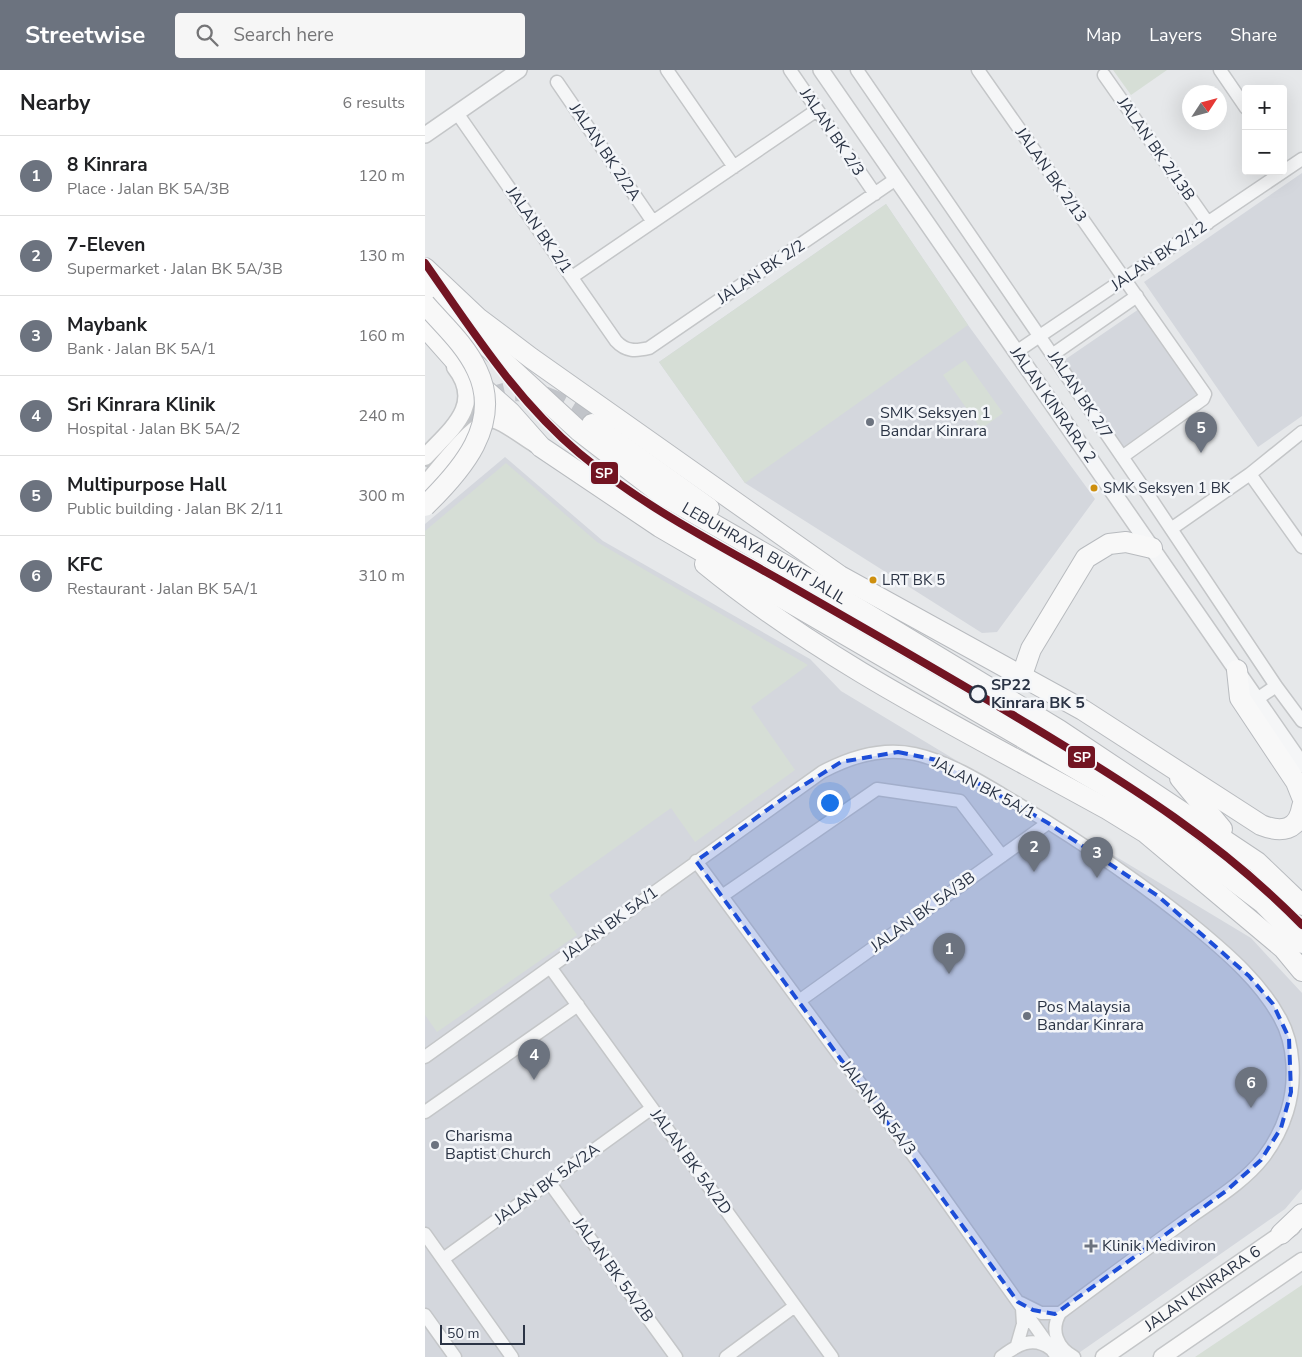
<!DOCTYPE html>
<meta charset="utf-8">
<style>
body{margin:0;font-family:"Nunito Sans",sans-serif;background:#f6f6f6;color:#202124}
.controls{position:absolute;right:15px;top:15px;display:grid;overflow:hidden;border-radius:5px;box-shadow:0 5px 20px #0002}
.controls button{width:45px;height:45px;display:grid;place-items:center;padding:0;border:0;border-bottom:1px solid #e0e0e0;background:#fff;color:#202124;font:25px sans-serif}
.compass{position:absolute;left:757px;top:15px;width:45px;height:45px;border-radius:50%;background:#fff;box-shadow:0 5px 20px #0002;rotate:54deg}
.scale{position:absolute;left:15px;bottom:12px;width:85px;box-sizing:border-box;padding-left:5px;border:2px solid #2b3445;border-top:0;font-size:14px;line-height:18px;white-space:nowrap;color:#2b3445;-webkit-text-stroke:4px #f4f6f9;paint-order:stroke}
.you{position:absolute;left:404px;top:732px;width:18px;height:18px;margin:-12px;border:4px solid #fff;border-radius:50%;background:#1a73e8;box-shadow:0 0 0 8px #1a73e833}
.badge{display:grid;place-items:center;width:32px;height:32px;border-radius:50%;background:#6c737f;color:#fff;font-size:16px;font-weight:700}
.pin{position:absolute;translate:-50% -41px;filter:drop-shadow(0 1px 2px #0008)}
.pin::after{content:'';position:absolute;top:26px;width:18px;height:15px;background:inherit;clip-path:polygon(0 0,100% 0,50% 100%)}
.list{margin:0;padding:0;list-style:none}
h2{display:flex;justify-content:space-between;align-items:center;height:65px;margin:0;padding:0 20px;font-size:21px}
h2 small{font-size:16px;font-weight:400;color:#757577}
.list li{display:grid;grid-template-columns:32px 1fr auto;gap:15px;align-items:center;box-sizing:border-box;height:80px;padding:0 20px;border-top:1px solid #e0e0e0}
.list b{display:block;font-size:19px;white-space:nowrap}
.list p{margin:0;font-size:16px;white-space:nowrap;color:#757577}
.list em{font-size:16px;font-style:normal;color:#757577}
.icon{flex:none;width:28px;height:28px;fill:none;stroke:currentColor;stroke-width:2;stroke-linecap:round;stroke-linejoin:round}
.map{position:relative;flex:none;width:877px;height:1287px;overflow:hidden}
header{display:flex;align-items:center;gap:30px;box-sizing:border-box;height:70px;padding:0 25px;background:#6c737f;color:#fff}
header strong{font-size:24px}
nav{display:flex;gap:28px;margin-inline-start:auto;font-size:18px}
.search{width:350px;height:45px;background:#f6f6f6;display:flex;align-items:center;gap:12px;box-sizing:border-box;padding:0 18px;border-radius:5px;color:#757577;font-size:19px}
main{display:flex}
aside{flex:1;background:#fff}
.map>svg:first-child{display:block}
.built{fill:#d4d7dd}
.green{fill:#d6ded6}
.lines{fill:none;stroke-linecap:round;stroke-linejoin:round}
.trunk-tunnel{stroke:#c1c4c9;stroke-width:20;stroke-dasharray:20 10;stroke-linecap:butt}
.minor-casing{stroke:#c4c6c8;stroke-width:15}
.tertiary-casing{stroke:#c4c6c8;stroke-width:18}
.secondary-casing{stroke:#c4c6c8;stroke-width:19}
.trunk-casing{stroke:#b8bbbf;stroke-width:22}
.minor{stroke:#f5f6f7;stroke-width:12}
.tertiary{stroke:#f5f6f7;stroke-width:15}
.secondary{stroke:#f8f8f8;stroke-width:16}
.trunk{stroke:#f8f8f8;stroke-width:20}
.trunk-bridge-casing{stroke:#b8bbbf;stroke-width:22;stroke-linecap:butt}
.trunk-bridge{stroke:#f8f8f8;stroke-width:20}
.rail-1-casing{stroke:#f4f6f9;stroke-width:11}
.rail-1{stroke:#721422;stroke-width:8}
.marked{fill:#1d4ed8;fill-opacity:0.2;stroke:#1d4ed8;stroke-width:4;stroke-dasharray:10 6;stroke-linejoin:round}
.poi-dot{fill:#6c737f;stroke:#f4f6f9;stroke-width:2}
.bus-dot{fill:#ce8f0e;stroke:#f4f6f9;stroke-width:2}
.stop-dot{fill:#f4f6f9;stroke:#2b3445;stroke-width:2.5}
.labels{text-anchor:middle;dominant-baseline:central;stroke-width:5;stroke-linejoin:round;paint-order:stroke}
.bus-label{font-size:15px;fill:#2b3445;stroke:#f4f6f9;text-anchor:start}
.street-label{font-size:16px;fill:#2b3445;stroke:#f4f6f9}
.poi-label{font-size:16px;fill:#2b3445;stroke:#f4f6f9;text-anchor:start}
.stop-label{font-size:16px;font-weight:bold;fill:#2b3445;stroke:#f4f6f9;text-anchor:start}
.line-badge{stroke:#f4f6f9;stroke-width:2}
.badge-label{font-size:14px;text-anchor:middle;font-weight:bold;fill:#fff}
</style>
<header>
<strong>Streetwise</strong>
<div class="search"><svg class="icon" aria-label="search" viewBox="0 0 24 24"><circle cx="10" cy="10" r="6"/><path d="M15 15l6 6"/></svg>Search here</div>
<nav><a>Map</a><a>Layers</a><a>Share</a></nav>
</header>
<main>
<aside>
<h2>Nearby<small>6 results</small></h2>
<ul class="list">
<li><span class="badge">1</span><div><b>8 Kinrara</b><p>Place · Jalan BK 5A/3B</p></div><em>120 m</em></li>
<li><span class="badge">2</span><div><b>7-Eleven</b><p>Supermarket · Jalan BK 5A/3B</p></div><em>130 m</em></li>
<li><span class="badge">3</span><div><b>Maybank</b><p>Bank · Jalan BK 5A/1</p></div><em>160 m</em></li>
<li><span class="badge">4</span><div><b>Sri Kinrara Klinik</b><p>Hospital · Jalan BK 5A/2</p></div><em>240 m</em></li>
<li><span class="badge">5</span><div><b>Multipurpose Hall</b><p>Public building · Jalan BK 2/11</p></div><em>300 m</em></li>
<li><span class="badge">6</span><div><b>KFC</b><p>Restaurant · Jalan BK 5A/1</p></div><em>310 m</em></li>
</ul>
</aside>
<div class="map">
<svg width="877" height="1287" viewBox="0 0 877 1287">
<rect width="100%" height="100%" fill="#e6e8ea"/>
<!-- built -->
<path class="built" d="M877,103V346L833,377L719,212Z
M461,134L543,255L670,429L572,562L557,563L320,413L234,292Z
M714,239L774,326L700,379L638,291Z
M80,387L178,471L385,589L416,621L826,868L877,923V1119L860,1139L648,1287H0V454Z"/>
<!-- green -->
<path class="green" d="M688,0H742L706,25Z
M461,134L543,255L320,413L234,292Z
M540,290L578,343L556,359L518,305Z
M81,393L172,472L383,595L326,637L370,700L270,772L246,738L124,825L152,865L12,962L0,945V461Z
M877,1215V1287H770Z"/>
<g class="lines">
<!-- trunk-tunnel -->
<path class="trunk-tunnel" d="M0,396C17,377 46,338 68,327C102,310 141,334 167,354"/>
<!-- minor casing -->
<g class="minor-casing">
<path id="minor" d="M242,0L309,97
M365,0L450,124
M432,0L726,429L851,616L877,651
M553,0L780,324L778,329L697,387
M795,0L821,38
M679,5L783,153
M132,12L228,152
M32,43L191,271C201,282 211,281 224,278L471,109
M147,207L392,40
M591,282L877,89
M627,285L712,226
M825,404L877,477
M746,459L825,404L877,362
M832,629L851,616
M271,791L499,1100L632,1287
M297,826L452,719L535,731L577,786
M125,897L407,1287
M374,931L623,753
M0,987L397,702C425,687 458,677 490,684C526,692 561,715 593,734C656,772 717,813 774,860C804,885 836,913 855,948C870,974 871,1013 862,1042C857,1058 848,1075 838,1088C820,1111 791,1129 767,1146C723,1178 679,1210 635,1243C625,1260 632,1278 649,1287
M0,1042L153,935
M124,1112L251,1287
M0,1164L87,1287
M18,1189L227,1038
M596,1233L616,1243H635
M0,1245L30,1287
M592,1275L598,1254L597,1238
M301,1287L370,1236
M576,1287C592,1275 608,1265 626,1279"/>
</g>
<!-- tertiary casing -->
<g class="tertiary-casing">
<path id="tertiary" d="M396,0L877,695
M0,65L94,0"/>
</g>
<!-- secondary casing -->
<g class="secondary-casing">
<g id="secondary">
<path d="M0,387C25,360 60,335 30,297"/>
<path d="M0,415C11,402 53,346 70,350C79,352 100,368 110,374"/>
<path id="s1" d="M679,1287L867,1157"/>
<path d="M737,1287L877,1191"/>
</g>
</g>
<!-- trunk casing -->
<g class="trunk-casing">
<g id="trunk">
<path d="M0,198L53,248L106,288L415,506L658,640L836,755C856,763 873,761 877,737"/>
<path id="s2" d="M0,216L15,233L153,360L236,424L396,516L634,660L832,792L877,835"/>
<path d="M0,257L40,302L85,342L116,377L235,457L691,722L838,833L877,873"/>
<path d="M167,354L284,438"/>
<path d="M280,494C402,594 545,663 682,739L721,763L858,878L877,901"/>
<path d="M812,600L815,628L871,712L877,727"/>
<path d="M596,608L606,579L661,488L684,474L701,472L727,478"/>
<path d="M755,708L797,759"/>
<path d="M856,1164L877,1144"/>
</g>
</g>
<!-- minor -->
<use href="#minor" class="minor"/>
<!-- tertiary -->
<use href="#tertiary" class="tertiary"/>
<!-- secondary -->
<use href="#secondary" class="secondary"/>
<!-- trunk -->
<use href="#trunk" class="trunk"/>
<!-- trunk-bridge casing -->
<g class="trunk-bridge-casing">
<path id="trunk-bridge" d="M0,234C18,255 40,274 52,300C78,354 36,401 0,436"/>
</g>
<!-- trunk-bridge -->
<use href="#trunk-bridge" class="trunk-bridge"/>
<!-- rail-1 casing -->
<g class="rail-1-casing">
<path id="rail-1" d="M0,193C47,260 91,330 154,383C216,435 288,472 357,511C441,559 525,607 608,657C706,716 797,773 877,855"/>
</g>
<!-- rail-1 -->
<use href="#rail-1" class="rail-1"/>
</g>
<!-- marked area -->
<path class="marked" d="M473,682L512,690L623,753L733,826L824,906L848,934L864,968L866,1022L856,1058L836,1090L801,1121L630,1244L608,1240L593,1232L271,791L363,725L416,692Z"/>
<!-- markers -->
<g class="poi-dot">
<circle cx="445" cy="352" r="5"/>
<circle cx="602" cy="946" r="5"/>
<circle cx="10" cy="1075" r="5"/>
<path d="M663.5 1168.5h5v5h5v5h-5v5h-5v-5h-5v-5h5z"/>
</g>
<g class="bus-dot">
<circle cx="669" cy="418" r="4.5"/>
<circle cx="448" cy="510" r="4.5"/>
</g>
<circle class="stop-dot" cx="553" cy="624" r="8"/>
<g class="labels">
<!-- bus labels -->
<g class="bus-label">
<text x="678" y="418">SMK Seksyen 1 BK</text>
<text x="457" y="510">LRT BK 5</text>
</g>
<!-- street labels -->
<g class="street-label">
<text transform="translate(407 62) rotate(56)">JALAN BK 2/3</text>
<text transform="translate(731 79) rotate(55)">JALAN BK 2/13B</text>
<text transform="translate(180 82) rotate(56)">JALAN BK 2/2A</text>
<text transform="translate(626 105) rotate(55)">JALAN BK 2/13</text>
<text transform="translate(114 160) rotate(55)">JALAN BK 2/1</text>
<text transform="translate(734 186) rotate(-34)">JALAN BK 2/12</text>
<text transform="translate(336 202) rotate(-34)">JALAN BK 2/2</text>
<text transform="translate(655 325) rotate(56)">JALAN BK 2/7</text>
<text transform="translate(628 335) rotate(55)">JALAN KINRARA 2</text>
<text stroke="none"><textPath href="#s2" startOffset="434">LEBUHRAYA BUKIT JALIL</textPath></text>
<text transform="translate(559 718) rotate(28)">JALAN BK 5A/1</text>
<text transform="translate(498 842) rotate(-36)">JALAN BK 5A/3B</text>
<text transform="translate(185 854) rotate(-36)">JALAN BK 5A/1</text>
<text transform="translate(453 1038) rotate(53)">JALAN BK 5A/3</text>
<text transform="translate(266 1092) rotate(54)">JALAN BK 5A/2D</text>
<text transform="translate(122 1114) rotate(-36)">JALAN BK 5A/2A</text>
<text transform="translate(188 1200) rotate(54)">JALAN BK 5A/2B</text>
<text stroke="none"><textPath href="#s1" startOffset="120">JALAN KINRARA 6</textPath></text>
</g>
<!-- poi labels -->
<g class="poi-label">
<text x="455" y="343">SMK Seksyen 1<tspan x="455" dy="18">Bandar Kinrara</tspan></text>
<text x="612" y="937">Pos Malaysia<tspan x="612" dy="18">Bandar Kinrara</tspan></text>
<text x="20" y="1066">Charisma<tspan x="20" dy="18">Baptist Church</tspan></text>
<text x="677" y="1176">Klinik Mediviron</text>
</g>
<!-- stop labels -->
<g class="stop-label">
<text x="566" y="615">SP22<tspan x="566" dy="18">Kinrara BK 5</tspan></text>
</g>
</g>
<g class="line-badge">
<rect x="165" y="391" width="29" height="24" rx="5" fill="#721422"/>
<rect x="642" y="675" width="29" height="24" rx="5" fill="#721422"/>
</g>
<g class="badge-label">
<text x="179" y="408">SP</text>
<text x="657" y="692">SP</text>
</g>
</svg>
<div class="controls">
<button>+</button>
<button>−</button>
</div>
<svg class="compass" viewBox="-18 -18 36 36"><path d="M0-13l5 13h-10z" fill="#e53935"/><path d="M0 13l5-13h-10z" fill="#757577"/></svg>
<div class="scale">50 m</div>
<div class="you"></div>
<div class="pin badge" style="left:524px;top:904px">1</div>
<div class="pin badge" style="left:609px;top:802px">2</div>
<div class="pin badge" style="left:672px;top:808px">3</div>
<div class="pin badge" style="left:109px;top:1010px">4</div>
<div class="pin badge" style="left:776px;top:383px">5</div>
<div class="pin badge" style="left:826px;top:1038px">6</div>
</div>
</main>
